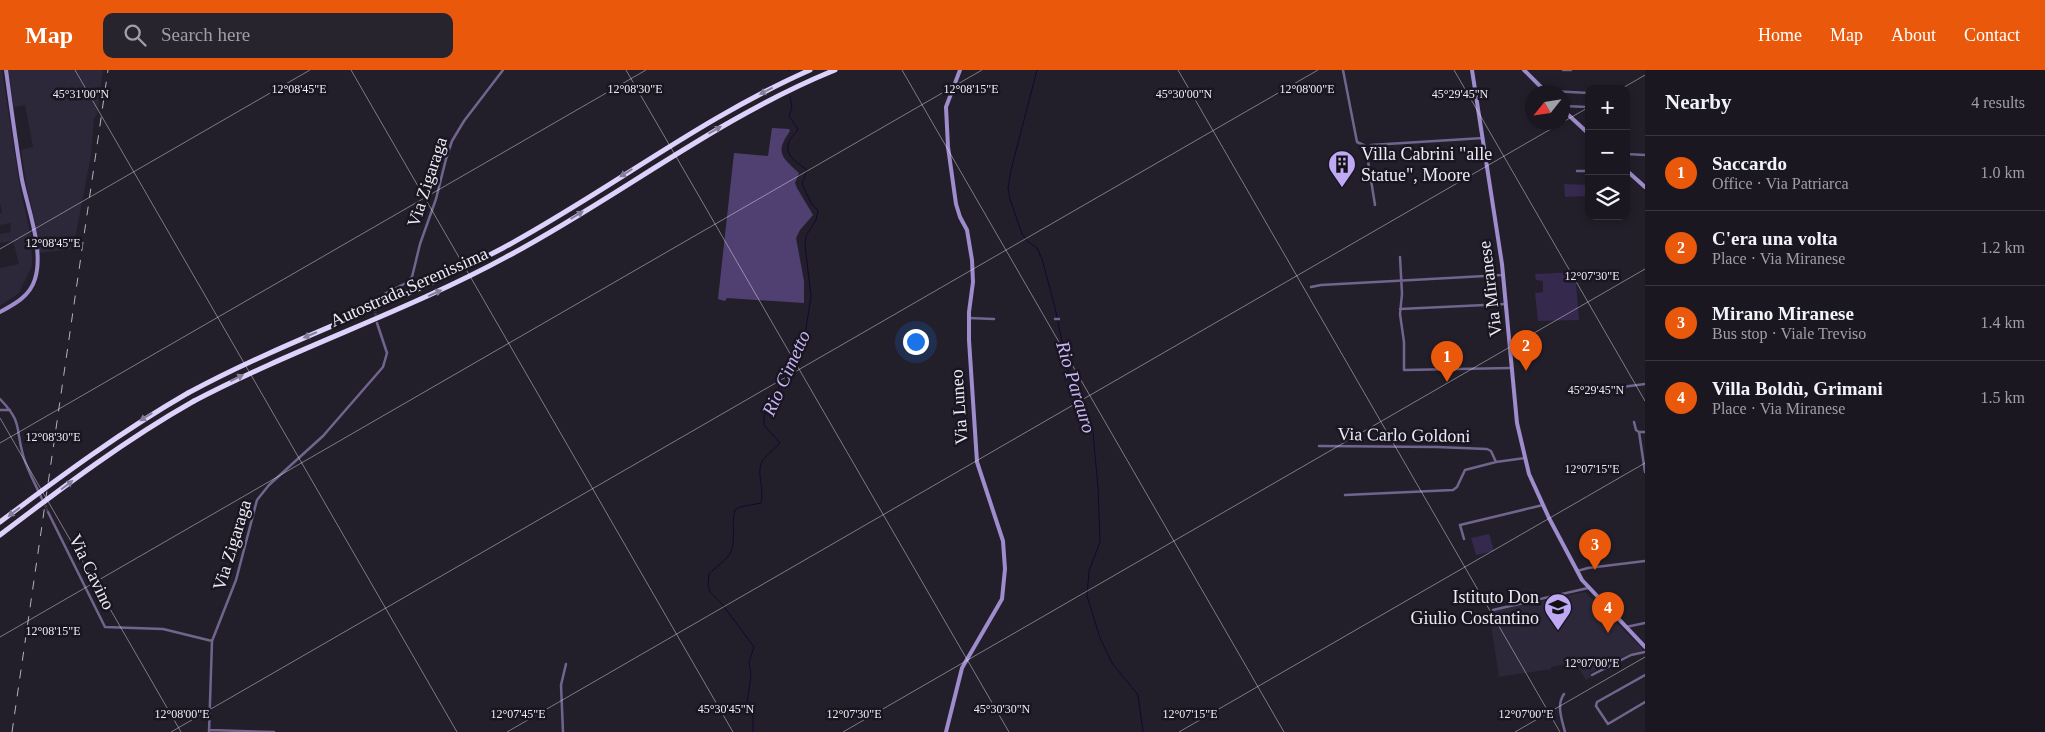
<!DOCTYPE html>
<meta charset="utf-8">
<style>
body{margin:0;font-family:"Times New Roman",serif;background:#27242d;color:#f1f3f6}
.controls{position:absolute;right:15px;top:15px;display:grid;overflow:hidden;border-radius:10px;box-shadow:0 2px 8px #0003}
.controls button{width:45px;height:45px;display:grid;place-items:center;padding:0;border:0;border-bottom:1px solid #38363e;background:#1a1720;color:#f1f3f6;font:25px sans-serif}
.compass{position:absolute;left:1525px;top:15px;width:45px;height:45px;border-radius:50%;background:#1a1720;box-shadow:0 2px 8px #0003;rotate:240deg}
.you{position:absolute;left:915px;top:271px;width:18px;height:18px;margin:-12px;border:4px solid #fff;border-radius:50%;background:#1a73e8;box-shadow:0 0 0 8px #1a73e833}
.badge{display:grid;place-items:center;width:32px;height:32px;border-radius:50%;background:#ea580c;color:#fff;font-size:16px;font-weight:700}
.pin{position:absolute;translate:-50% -41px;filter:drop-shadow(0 1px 2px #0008)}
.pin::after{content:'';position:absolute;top:26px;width:18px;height:15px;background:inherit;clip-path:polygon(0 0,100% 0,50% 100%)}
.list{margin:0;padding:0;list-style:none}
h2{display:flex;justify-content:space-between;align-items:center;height:65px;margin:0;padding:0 20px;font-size:21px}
h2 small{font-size:16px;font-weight:400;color:#9f9fa5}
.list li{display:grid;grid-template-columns:32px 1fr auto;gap:15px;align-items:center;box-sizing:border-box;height:75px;padding:0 20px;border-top:1px solid #38363e}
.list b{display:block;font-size:19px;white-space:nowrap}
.list p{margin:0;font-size:16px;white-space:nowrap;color:#9f9fa5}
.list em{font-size:16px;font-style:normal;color:#9f9fa5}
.icon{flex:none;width:28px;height:28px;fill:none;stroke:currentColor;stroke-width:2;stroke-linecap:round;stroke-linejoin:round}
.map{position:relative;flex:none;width:1645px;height:662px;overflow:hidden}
header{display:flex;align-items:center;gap:30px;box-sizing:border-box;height:70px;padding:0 25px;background:#ea580c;color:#fff}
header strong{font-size:24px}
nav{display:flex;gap:28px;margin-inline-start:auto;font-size:18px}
.search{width:350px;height:45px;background:#27242d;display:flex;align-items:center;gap:12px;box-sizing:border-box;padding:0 18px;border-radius:10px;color:#9f9fa5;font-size:19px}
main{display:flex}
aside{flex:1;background:#1a1720}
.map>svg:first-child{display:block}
.built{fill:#2c2739}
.green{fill:#35294d}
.forest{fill:#504071}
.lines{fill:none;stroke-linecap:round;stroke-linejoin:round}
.stream{stroke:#180531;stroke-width:1}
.street-tunnel{stroke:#403e49;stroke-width:2.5;stroke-dasharray:2.5 1;stroke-linecap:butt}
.street{stroke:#71658e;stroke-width:2.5}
.secondary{stroke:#9f8ccd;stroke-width:4}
.highway{stroke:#ddd2fb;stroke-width:5}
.rail{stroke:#b4b2bb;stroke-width:1;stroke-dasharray:9 9;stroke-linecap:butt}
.highway-bridge{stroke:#ddd2fb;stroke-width:5}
.oneway{fill:#857d99}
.ticks{fill:none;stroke:#edebf3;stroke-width:1;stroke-opacity:0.45}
.labels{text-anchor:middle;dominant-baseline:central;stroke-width:5;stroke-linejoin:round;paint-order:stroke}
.poi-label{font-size:18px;fill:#edebf3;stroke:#191621;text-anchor:start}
.street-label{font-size:18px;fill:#edebf3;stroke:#191621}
.water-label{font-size:19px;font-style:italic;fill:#c8b6f5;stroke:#191621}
.ticks-label{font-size:12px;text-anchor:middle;fill:#edebf3;stroke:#191621;stroke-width:5;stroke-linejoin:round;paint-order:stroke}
</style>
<header>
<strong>Map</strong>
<div class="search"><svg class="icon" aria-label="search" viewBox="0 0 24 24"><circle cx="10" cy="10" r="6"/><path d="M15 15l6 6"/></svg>Search here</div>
<nav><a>Home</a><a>Map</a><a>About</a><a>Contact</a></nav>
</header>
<main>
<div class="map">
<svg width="1645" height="662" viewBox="0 0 1645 662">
<rect width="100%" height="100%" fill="#221f2b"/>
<!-- built -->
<path class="built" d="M0,0H2L20,118L31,166L32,187V196L19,223L0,236V198L19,194L13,171L0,173V164L11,162L10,153L0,155V143H2L0,133Z
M8,0H103L97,45L94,48L91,86L73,179L39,183L35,150L27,119L21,80L33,77L25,35L14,37Z
M1585,522L1643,579L1642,581L1630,584L1590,603L1591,607L1586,610L1575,592L1551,597V599L1499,607L1489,542Z"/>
<!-- green -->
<path class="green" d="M1564,114L1587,115V126L1565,127Z
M1575,202L1579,250L1538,251L1535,223L1543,222V211L1536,210L1535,204Z
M1489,464L1494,481L1476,485L1471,468Z"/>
<!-- forest -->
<path class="forest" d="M772,58L789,59L790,61C775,82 781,87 799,103L795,113L797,118L813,145L800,160L796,168L804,211V233L727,228L725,231L718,229L734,83L768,86Z"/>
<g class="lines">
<!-- stream -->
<path class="stream" d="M1037,0L1011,100L1008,118L1010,129L1022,164L1028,172L1037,178L1042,189L1055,238L1071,313L1093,362L1098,418L1100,472L1089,501L1087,526L1100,568L1112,593L1138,625L1143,662
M789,1V0
M753,662V647L747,633L751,605L749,592L754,577L722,534L710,522L708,515L709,504C715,497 728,490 731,481C736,469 731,453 735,440L740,437L761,433C765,420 755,401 763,390C767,384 775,379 780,373L764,355V345L775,335L779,316L787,301L790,283L806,259L811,226L805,175L806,166L816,150L818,141L811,133L802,114L807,100C797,92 784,86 789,72C790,67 796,64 798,59L789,46L792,37L790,27"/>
<!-- street-tunnel -->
<path class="street-tunnel" d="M376,249L375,241L380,229
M44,432L48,442"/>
<!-- street -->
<path class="street" d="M1343,0L1357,72L1368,77
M1563,0H1571
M1547,22L1551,21L1589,23
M1562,36L1589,37
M1626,84L1645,85
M1577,101H1589
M1375,135L1367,85L1368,77L1371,75L1483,68
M1400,187L1402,224L1400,244L1404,272V300L1511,298
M1311,217L1321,215L1503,205
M380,229L386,223L406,213L412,207L420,174L436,129L446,89L452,71L464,51L503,0
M1400,239L1506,234
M968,248L994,249
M1055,249H1059
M1622,317L1645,314
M0,329C23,353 15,357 23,385C27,400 36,415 42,429
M0,340H10
M1634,352L1636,360L1639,362
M1645,362H1639L1645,402
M1319,376L1437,377L1487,379L1491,381L1496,392
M1345,425L1453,420L1457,417L1465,400L1496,392L1525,388
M48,442L105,557L163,559L212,571
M1464,469L1460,455L1543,435
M1577,501L1588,498L1645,491
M1493,540L1588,518
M1626,557L1645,553
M1592,605L1631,585L1645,582
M1645,605L1597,632L1596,636L1608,654L1645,632
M1564,624C1556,635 1562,650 1565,662
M209,660L274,662
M209,662L212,571L236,510L257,430L269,415L323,366L383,297L387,283L377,253
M563,662L561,615L566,594"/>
<!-- secondary -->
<path class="secondary" d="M1472,0L1502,194L1517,353L1529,404L1549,448L1582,510L1645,577
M1524,0L1546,22
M1562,39L1589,64
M1626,100L1645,117
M0,242C15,234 30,226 35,209C44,180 28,139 22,110C16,74 11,37 6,0
M946,662L962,598L1002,529L1005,499L1003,471L977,392L969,270V242L973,212L972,190L967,160L960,147L956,134L948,77L946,37L960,0"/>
<!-- highway -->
<path class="highway" d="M188,323C290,268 401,232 503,178C607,122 701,48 810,0
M194,331C297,277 408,241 510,185C620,126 719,47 835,0"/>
<!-- rail -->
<path class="rail" d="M12,662L108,0"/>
<!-- highway-bridge -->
<path class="highway-bridge" d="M0,452C61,406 122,361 188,323
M0,465C63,417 125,370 194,331"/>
</g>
<!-- one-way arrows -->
<defs><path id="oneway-solid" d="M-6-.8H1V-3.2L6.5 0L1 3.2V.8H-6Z" transform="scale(1.25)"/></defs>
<g class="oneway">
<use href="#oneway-solid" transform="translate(766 21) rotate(153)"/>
<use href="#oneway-solid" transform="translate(715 60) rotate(-30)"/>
<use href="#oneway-solid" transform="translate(626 103) rotate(148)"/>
<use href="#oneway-solid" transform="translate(577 145) rotate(-32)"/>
<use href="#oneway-solid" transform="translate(435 223) rotate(-24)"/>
<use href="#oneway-solid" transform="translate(310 265) rotate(157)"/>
<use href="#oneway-solid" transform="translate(237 308) rotate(-27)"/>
<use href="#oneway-solid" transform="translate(146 347) rotate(148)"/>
<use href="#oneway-solid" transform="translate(67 415) rotate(-37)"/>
<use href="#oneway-solid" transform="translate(14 442) rotate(143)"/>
</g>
<!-- ticks -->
<path class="ticks" d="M75,0L457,662M351,0L733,662M626,0L1009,662M902,0L1284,662M1178,0L1560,662M1454,0L1645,331M1621,19L1645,5M0,179L310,0M0,348L181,662M0,373L646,0M0,567L982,0M171,662L1318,0M507,662L1589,37M843,662L1645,199M1179,662L1645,393M1515,662L1645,587"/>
<!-- icons -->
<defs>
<g id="building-pin" transform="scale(1.4375)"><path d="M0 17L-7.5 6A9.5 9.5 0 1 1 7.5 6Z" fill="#bfa9f4" stroke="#191621"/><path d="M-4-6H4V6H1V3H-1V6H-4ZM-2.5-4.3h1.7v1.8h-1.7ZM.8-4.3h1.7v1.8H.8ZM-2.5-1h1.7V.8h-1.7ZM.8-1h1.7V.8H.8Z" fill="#111"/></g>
<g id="school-pin" transform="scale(1.4375)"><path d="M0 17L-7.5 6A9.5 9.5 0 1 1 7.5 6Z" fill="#bfa9f4" stroke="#191621"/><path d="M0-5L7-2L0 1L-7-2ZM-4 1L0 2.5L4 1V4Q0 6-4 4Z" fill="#111"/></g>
</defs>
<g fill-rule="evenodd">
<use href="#building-pin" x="1342" y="94"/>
<use href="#school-pin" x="1558" y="537"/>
</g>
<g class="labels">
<!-- poi labels -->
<g class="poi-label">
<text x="1361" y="84">Villa Cabrini "alle<tspan x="1361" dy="21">Statue", Moore</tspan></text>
<text x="1539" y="527" text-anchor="end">Istituto Don<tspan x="1539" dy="21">Giulio Costantino</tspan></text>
</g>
<!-- street labels -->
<g class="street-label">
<text transform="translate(427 112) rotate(-72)">Via Zigaraga</text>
<text transform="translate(409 217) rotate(-24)">Autostrada Serenissima</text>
<text transform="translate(1490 219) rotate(-97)">Via Miranese</text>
<text transform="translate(959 337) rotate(-94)">Via Luneo</text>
<text transform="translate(1404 365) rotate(1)">Via Carlo Goldoni</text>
<text transform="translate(232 475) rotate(-73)">Via Zigaraga</text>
<text transform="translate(92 502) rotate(64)">Via Cavino</text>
</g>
<!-- water labels -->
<g class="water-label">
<text transform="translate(786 303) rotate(-66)">Rio Cimetto</text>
<text transform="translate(1076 317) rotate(73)">Rio Parauro</text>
</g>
</g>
<g class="ticks-label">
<text x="299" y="23">12°08'45"E</text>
<text x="635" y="23">12°08'30"E</text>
<text x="1307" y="23">12°08'00"E</text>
<text x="971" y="23">12°08'15"E</text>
<text x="81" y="28">45°31'00"N</text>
<text x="1184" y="28">45°30'00"N</text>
<text x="1460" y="28">45°29'45"N</text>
<text x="53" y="177">12°08'45"E</text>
<text x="1592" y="210">12°07'30"E</text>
<text x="1596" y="324">45°29'45"N</text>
<text x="53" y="371">12°08'30"E</text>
<text x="1592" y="403">12°07'15"E</text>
<text x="53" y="565">12°08'15"E</text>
<text x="1592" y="597">12°07'00"E</text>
<text x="726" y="643">45°30'45"N</text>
<text x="1002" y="643">45°30'30"N</text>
<text x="182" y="648">12°08'00"E</text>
<text x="518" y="648">12°07'45"E</text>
<text x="854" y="648">12°07'30"E</text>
<text x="1190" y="648">12°07'15"E</text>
<text x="1526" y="648">12°07'00"E</text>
</g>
</svg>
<div class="controls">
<button>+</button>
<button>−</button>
<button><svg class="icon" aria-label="layers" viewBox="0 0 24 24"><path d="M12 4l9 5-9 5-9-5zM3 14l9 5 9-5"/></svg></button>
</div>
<svg class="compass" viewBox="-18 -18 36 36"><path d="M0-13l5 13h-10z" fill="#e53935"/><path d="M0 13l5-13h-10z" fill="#9f9fa5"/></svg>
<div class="you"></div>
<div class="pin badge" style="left:1447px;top:312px">1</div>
<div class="pin badge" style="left:1526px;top:301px">2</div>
<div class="pin badge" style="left:1595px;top:500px">3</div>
<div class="pin badge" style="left:1608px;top:563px">4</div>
</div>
<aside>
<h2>Nearby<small>4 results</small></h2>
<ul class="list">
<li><span class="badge">1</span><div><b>Saccardo</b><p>Office · Via Patriarca</p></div><em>1.0 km</em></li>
<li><span class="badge">2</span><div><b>C'era una volta</b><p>Place · Via Miranese</p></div><em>1.2 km</em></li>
<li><span class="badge">3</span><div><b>Mirano Miranese</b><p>Bus stop · Viale Treviso</p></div><em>1.4 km</em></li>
<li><span class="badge">4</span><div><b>Villa Boldù, Grimani</b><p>Place · Via Miranese</p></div><em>1.5 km</em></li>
</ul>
</aside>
</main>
